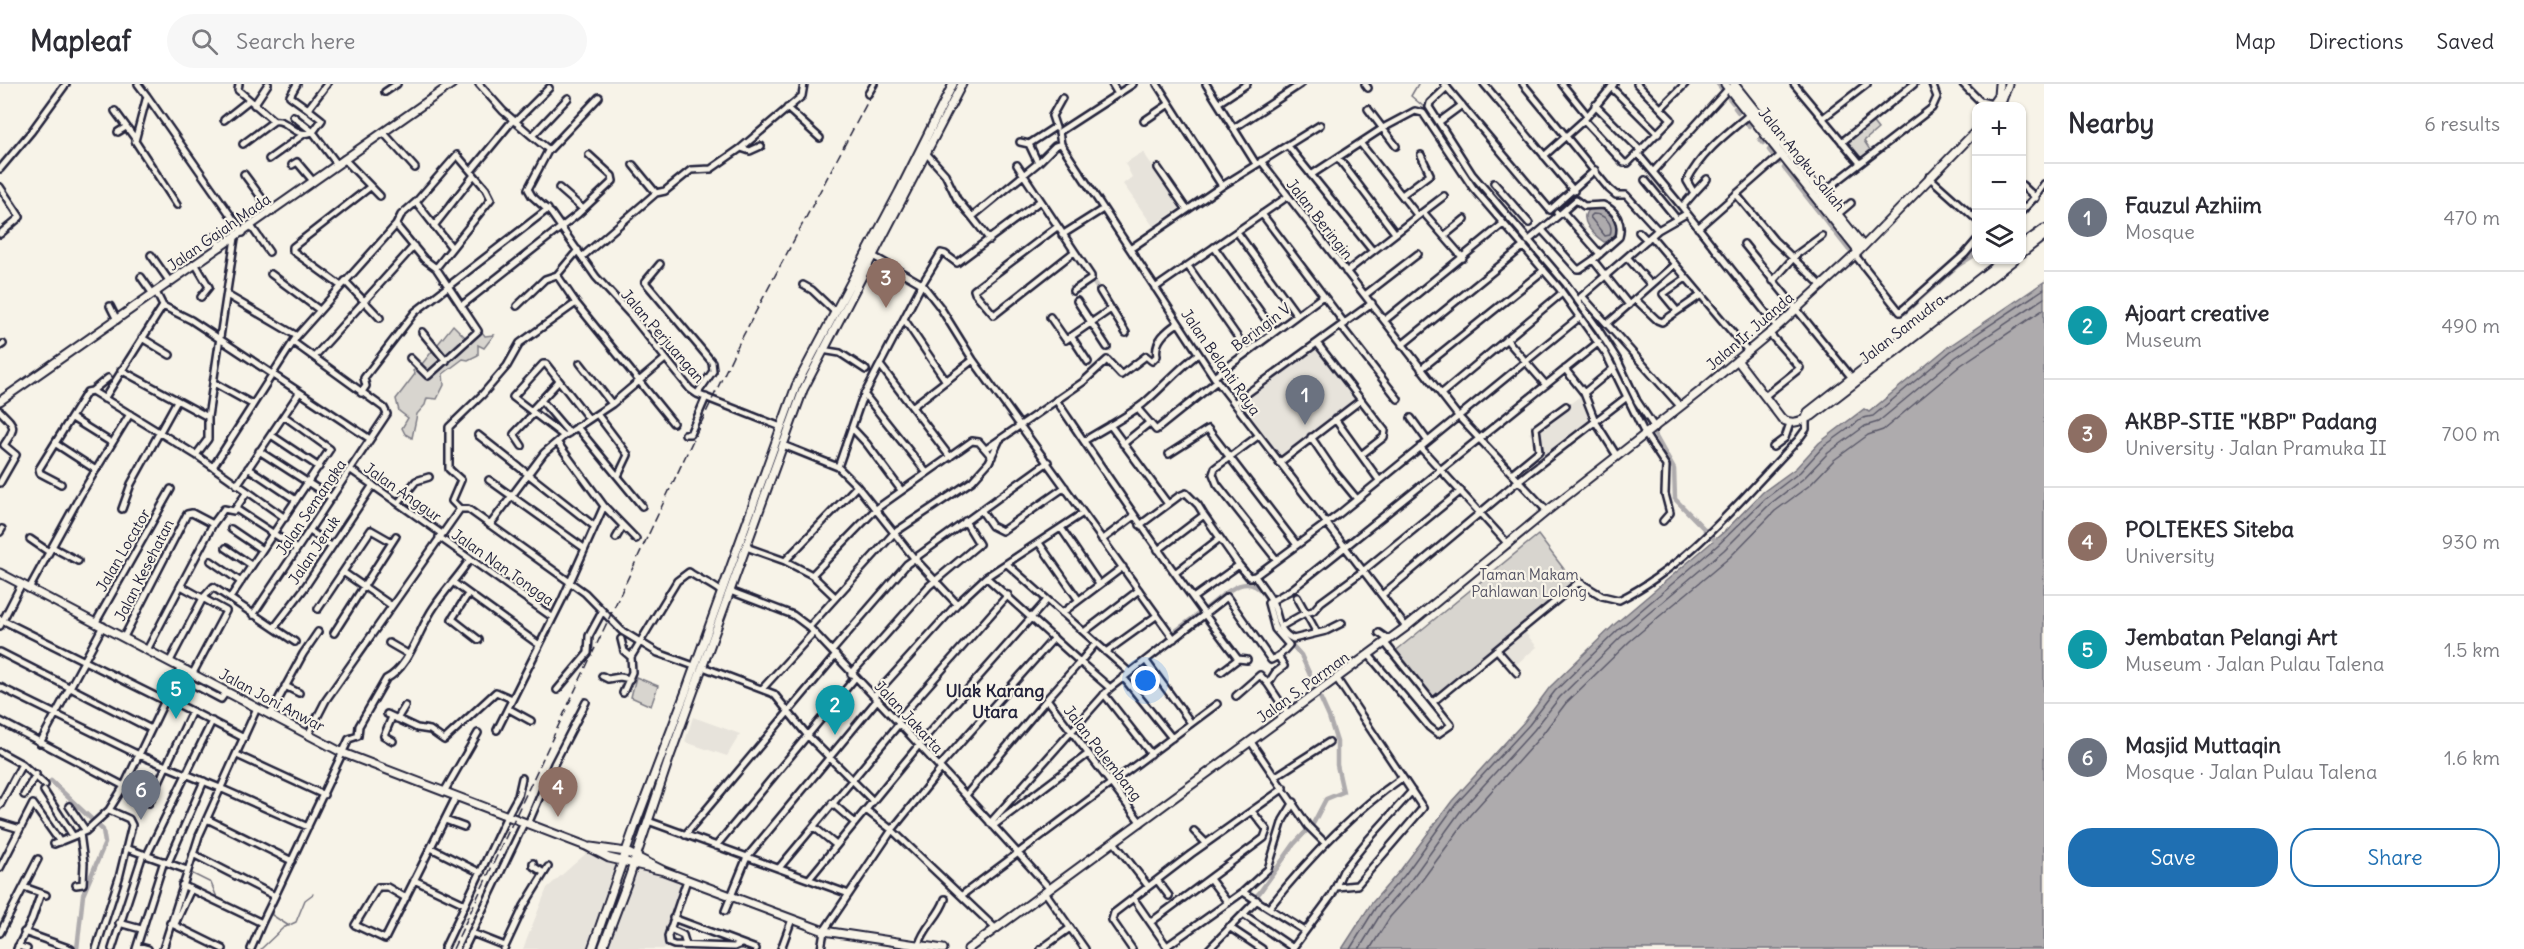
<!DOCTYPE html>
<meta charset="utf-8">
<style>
body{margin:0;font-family:Delius,sans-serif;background:#f7f7f7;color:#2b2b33}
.controls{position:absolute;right:18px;top:18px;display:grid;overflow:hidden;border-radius:12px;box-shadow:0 2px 4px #0004}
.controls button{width:54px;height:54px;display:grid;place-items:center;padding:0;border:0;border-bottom:2px solid #e1e1e2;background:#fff;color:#2b2b33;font:30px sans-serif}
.you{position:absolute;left:1146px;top:597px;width:21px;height:21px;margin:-15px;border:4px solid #fff;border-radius:50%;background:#1a73e8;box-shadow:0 0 0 9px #1a73e833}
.badge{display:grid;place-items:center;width:39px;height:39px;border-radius:50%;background:#1f6fb2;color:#fff;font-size:20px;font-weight:700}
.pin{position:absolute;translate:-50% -50px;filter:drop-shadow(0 2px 3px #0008)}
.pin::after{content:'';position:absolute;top:32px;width:21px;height:18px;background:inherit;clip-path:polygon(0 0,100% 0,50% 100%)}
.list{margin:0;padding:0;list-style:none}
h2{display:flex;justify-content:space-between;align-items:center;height:78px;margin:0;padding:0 24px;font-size:26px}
h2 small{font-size:20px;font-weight:400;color:#7c7c81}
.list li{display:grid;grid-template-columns:39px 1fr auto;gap:18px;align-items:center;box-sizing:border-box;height:108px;padding:0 24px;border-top:2px solid #e1e1e2}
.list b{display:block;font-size:22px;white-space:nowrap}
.list p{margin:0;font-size:20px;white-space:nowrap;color:#7c7c81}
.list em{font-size:20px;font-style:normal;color:#7c7c81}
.actions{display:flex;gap:12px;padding:18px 24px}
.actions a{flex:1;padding:14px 0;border:2px solid #1f6fb2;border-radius:24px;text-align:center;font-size:21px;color:#1f6fb2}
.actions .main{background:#1f6fb2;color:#fff}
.icon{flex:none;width:33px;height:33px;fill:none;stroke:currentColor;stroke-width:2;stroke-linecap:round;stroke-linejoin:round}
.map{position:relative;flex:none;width:2044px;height:865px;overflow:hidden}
header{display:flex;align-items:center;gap:36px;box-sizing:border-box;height:84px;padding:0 30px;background:#fff;border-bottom:2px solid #e1e1e2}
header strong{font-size:28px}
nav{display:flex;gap:33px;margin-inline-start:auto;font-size:21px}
.search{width:420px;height:54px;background:#f7f7f7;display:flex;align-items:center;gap:15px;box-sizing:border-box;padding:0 21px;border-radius:33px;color:#7c7c81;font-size:22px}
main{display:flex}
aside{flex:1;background:#fff}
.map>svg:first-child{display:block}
.built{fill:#e7e3db}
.green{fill:#d8d5cf;stroke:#7d7c85;stroke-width:1.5}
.water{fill:#aeabad;stroke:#76747f;stroke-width:1.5}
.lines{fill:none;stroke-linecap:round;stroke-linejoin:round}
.shore{stroke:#5a5969;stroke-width:1.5}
.stream{stroke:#76747f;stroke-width:1.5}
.canal{stroke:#aeabad;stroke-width:4.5}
.minor-tunnel{stroke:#ccc9c5;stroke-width:5;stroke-dasharray:5 2.5;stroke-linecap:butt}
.minor-casing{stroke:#22223b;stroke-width:10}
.major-casing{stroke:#22223b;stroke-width:11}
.minor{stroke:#f7f3e8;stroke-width:5}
.major{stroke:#f7f3e8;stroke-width:7}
.rail{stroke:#22223b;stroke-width:1.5;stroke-dasharray:9 4.5;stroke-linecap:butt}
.labels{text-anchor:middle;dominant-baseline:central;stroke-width:4.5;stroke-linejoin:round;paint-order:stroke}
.street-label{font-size:15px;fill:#22223b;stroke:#f7f3e8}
.park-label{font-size:15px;fill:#504f60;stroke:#f7f3e8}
.quarter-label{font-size:18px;font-weight:bold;fill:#22223b;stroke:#f7f3e8}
</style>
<header>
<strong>Mapleaf</strong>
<div class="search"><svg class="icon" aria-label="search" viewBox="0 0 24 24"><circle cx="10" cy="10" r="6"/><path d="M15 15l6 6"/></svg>Search here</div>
<nav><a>Map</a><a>Directions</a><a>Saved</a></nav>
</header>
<main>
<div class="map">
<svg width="2044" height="865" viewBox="0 0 2044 865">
<rect width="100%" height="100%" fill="#f7f3e8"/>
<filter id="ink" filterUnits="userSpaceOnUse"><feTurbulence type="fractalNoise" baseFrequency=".0167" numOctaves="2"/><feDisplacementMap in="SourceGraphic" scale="12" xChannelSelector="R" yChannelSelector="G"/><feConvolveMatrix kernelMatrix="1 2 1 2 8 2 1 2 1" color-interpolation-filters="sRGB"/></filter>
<g filter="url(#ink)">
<!-- built -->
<path class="built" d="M1143,68L1181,123L1153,142L1123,100L1132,93L1125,79Z
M1315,262L1355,316L1282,374L1241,318Z
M1582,311L1596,334L1544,371L1529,349Z
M1524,547L1537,563L1513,583L1499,566Z
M693,633L740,650L727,672L685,658Z
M590,766L687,798L666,865H523L547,804Z"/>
<!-- green -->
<path class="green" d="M1871,36L1878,45L1864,57L1872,69L1861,77L1846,59Z
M453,241L467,255L479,244L485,252L494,251L484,264L478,261V271L468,276L463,275L443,290L444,301L437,315L427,314L425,321L417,330L412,354L405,350L402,344L408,334L399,327L396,315L415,290L413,287L422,280Z
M1538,451L1576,501L1434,618L1393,569Z
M636,593L658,602L651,622L631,613Z"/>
<!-- water -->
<path class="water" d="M1590,124C1614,121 1630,155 1604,158C1594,151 1576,135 1590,124Z
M2044,198V865H1342L1371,820L1399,788L1452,717L1524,638L1550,603L1615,540L1725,447L1763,408L1796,384L1819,359L1864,325L1869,328L1948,263Z"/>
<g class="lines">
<!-- shore -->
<path class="shore" d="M1593,130C1604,130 1614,139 1610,151L1605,152L1590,133Z
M1350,865L1376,823L1404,792L1456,720L1529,641L1555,607L1619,545L1719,460L1766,414L1800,388L1823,363L1863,334L1873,332L1951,267L2044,205
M1359,865L1382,828L1410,797L1462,725L1534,646L1560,613L1624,550L1724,466L1770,420L1804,394L1828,369L1865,342L1878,338L1956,273L2044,214
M1370,865L1390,833L1417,803L1470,731L1541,652L1566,619L1630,557L1730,473L1775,427L1810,401L1834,376L1868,351L1883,346L1961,281L2044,225"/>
<!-- stream -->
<path class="stream" d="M1418,0L1411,12L1424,23
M189,788L211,799L218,816
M272,824V831L289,842
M247,865L259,840
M261,865L283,844L296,838L305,816L313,810"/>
<!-- canal -->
<path class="canal" d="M1718,0L1733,19
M1424,23L1472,95L1564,203L1587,234
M1735,24L1738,28
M1745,36L1749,42
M1760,55L1763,59
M1769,66L1779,79
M1784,84L1849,166
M1898,228L1904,229L1957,182L1976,170
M1641,326L1674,385L1675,415L1715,456
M1205,525C1222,513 1245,486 1263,509C1269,517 1272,524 1275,534
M1168,546L1173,549L1198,530
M51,697L103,746L105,759L83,811L77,865
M1206,865L1260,808L1294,760L1313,740L1326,715L1343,708L1337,681V658L1329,633L1301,571L1284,552"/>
<!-- minor-tunnel -->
<path class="minor-tunnel" d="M1094,199L1100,207"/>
<!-- minor casing -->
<g class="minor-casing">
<path id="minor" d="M138,0L147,12
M239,0L238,6L274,37C288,34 293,55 313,48L337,80
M297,0L290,12L308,25
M479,0L503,27L532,52L568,14
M1112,0L1118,10
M1157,0L1222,102
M1206,0L1256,80
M1365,0L1368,4
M1444,0L1550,126L1595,86
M1484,0L1574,107
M1523,0L1609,105L1616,111H1626L1658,146
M1562,0L1587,31
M1794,0L1860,79
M1963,0L1980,17L1993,20
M1447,3L1430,19L1429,23L1472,90L1566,200L1598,245L1617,275L1637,317L1655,344
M1611,3L1658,50
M385,8L397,0
M868,10L874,0
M1218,19L1247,0
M254,21L268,0
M1595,21L1641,67
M787,24L820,54
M1661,24L1685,0
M1368,25L1396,62
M115,27L134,53
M1749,31C1726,50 1700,70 1687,97L1694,109L1682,123L1777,243
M293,32L313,48L322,36L308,25L327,0
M1823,34L1867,0
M224,36L248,17
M1584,36L1624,79H1628L1671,35L1637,0
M1144,37L1169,20
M515,38L549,4
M1439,38L1462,21
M1056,44L1052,32L1062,14
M1234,44L1301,0
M118,48L126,43
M383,48L415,84
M1059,48L1133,0
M532,52L549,66L599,13
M1020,58L1029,60L1055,43
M1842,58L1914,0
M243,60L274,37
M1361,60L1418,132
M1288,62L1372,166
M741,64L750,67L761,62
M548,67L528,105L532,112L551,129L596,193L630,230L690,305L697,310L781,343
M926,69L945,90L957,115L972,133L1038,79L1029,60
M1638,70L1653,88
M1544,72L1584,36L1614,0
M269,75L304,50
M344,75L380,112
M1339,75L1395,149
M1261,77L1458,332L1547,427
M1038,79L1055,62L1061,60
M292,81L297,78L313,97
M633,81L656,109L665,107L691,86L711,85L741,64L802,12L804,0
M1017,81L1091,192V195L1073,207
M1158,84L1187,126
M0,85L31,48L66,0
M471,87L513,36
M244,90L272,128
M1311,91L1383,44L1415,27L1423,29L1473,104L1559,204L1606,270L1645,350L1666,382L1665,410L1670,429L1663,437
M1929,93L1976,135
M1645,96L1676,134
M1494,99L1529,139
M2022,101L2036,114
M0,103L20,133L0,150
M559,104L583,125
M1694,109L1707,95
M1822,109L1932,24L1937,13L1932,0
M1736,110L1774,156L1822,202
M1402,111L1430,90L1421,71
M416,118L452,164
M177,121L135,57L147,12L243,149
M1682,123L1653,88L1728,5
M2022,127L2035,113L2044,100
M1423,128L1444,112
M1563,128L1600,170
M1262,130L1345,240
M1838,130L1851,119
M1559,131L1576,116L1584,122L1603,121C1616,126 1623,139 1619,153L1593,176
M972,133L990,156
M251,142L269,168
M434,142L474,91
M1057,143L974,206L975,209L994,231L1074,168
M1698,144L1781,71
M1542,146L1577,185H1580L1593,176L1629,221
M1237,148L1297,231
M1639,148L1647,156
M1062,151L1103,125
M1444,152L1465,135
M214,153L221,163
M1652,153L1748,267
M1528,157L1559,131L1557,129
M1744,160L1852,294
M1214,163L1274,247
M1130,165L1222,102L1320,41
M578,166L557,191L576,219L673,339
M151,171L170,198
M1855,171L1900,228L1965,170L1976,157
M873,172L922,200L941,169L945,170L957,179L1040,117
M582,173L656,109
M1627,173L1651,201
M660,180L645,198L712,278L713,287L697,310
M196,181L209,203L201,213
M1188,182L1248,268
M1346,188L1423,128L1463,174
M271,190L318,225
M141,193L153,210
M345,197L380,234
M1773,197L1796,171L1822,152
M803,201L812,206L835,228
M341,202L293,167V163L370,103
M1155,204L1287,113
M1100,207L1126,249
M227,211L297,252
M1365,211L1418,170
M1582,212L1680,322
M1581,213L1658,146L1686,130
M1635,215L1657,236L1662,238L1701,211
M1077,217L1107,263
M576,219L520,259L507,282L482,311L449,343V385L461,396L452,417L460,425H468L585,509L622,547L658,569L694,582
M110,222L117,236
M163,222L191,236L370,355
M461,222L578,130L613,97L612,92L589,71
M517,222L545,195L557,191
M1677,227L1663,210L1686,194
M1050,233L1066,256L1111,225
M904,235L946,297
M1385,236L1503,140
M1607,240L1675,180
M1341,242L1398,315
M422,248L446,277
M1071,252L1088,278
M142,254L170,271
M1506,255L1546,301
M1317,259L1385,347L1384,353L1361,371
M1402,261L1524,162
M0,262L3,260
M822,266L840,269L866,286
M314,273L414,162
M410,274L428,292L478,247L436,184L424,175L396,141L401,131L416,118L457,71L486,105L491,115L436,184
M580,279L612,320
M880,281L950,373
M1421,285L1544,186
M1565,285L1584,309L1595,337L1617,372
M121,286L208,333
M1214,293L1323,212
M214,299L252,320
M92,307L108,294
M361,309L366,302L364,294L415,228L548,125
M1584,309L1614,284
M864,310L926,388
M1441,310L1562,209
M1765,312L1800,284L1769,249
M104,315L163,222L156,208
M541,316L569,349
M1056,316C1115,403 1174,491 1238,575L1247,576
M1234,319L1372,219
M912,323L973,276
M1137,324L1156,346L1217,297
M0,327C15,342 17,342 4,361L16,371L0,399
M531,327L559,297
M597,330L628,371L618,392
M72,334L112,359
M1411,334L1427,356
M1335,335L1379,396
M1110,341L1168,420
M577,343L642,422
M853,345L867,360L901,406
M685,350H690L706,313
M271,351L319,383
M478,351L594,442
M564,352L513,313L543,280H546L589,335
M1258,352L1215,384L1213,390L1217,400L1276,475
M1311,353L1334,387L1357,415
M1084,357C1103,345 1125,334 1143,320C1162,304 1178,285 1198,270
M557,358L604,422L636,455
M56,360L96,386
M1123,360L1149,339
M783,361L838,383L857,402L914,474L957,520
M522,362L514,350L533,330
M1420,363L1508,460
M1773,363L1785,354L1790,339
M986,365L1083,298L1107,276L1121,291L1146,272L1152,277L1157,272C1154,257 1166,247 1178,239
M259,367L332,414
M1169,370L1208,345L1297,461
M196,371L208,355V333L235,154
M1279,379L1361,316
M213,383L297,252L396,141
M838,383L861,317L922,200L940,223L973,276L1174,555
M248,384L296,416
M351,386L442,450
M1512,389L1539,367L1536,344L1566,322
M489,396L584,464
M61,400L40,389L39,385L87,308L92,307L196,371L285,434
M237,401L299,309
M399,418L416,397L429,393
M122,425L131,400L177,317
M236,425L297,465
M981,426L992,442L1002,447L1065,403
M490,441L544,369L564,352L612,320L665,275
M1140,441L1179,412L1186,409L1198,421L1204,431
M1061,444L1099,500
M231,445L262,466
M310,447L331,462
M0,448L2,445
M439,453L552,533
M616,454L623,442
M30,455L49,468
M1102,456L1134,432
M1039,459L1078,515
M52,463L78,477
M746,463L785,477L812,491L835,513
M226,464L251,481
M1158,466L1204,431L1239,481
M211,477L241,498
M785,477L857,402
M1007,480L1129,588
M343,488L392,522
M1175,489L1220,454
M812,491L876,425L972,357L979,358L992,373
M1255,492C1260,500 1267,508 1272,517C1279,531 1276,547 1293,555L1326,547L1342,539
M986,493L1083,429
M454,499L538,560
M181,502L226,527L193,589
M29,505L80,412L130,330
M730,507L793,531L809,543C890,629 971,716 1050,805
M468,510L452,535L479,556
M1382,511L1518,397L1627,313
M1297,513L1317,549
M230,514L330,365L284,332
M1193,514L1239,481L1249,493L1255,492L1339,430L1580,233
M318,525L371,446L392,458
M1062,529L1123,483
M253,531L387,330L384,324L293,258
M0,535L165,617
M96,538L171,405
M0,542L21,501
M809,543L894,449L972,397L989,378L999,357
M1280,543L1305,529L1313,527L1321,518L1363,487L1461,407
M1406,543L1345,463L1599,258
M274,544L303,506L373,401
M1084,548L1139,506
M334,549L396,452
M1379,549L1389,556
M124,553L187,430L192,429L213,440
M621,555L624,567L631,573
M389,559L408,570
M1096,559L1080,578L1110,604
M147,566L213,440L224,425L234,427L247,408
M1497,566L1517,589
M832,567L907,480L1048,378
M0,568L151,645
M1106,568L1156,532
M1369,571L1429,643L1438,650L1451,641L1385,559
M1278,572L1284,582L1275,589L1268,600L1288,630
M170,577L203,514L213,503L295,558
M1146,577L1191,639
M703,583L774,610L808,652L873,717
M187,586L183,594L185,596L221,615L226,608
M1221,588L1238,575
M851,590L929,502L979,460L965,437
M602,592L608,595L620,593L630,595
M1123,593L1172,654
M1337,595L1423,724L1357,801L1337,803
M285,602L299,609
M0,603L139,671L220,704L308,743
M762,605L814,548
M557,606L588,569L589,552L602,528
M623,609L632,588L631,573L677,497L689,488C700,496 710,499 720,507
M1104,610L1151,670
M874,612L957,520L986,493L1080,578L1047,615L1141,739
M1236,612L1260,591L1268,600
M166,614L244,654
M1433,618L1579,498L1602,512L1619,516C1690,481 1744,411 1798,356L1806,345V334
M509,625L531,637
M387,630L417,644L430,646L444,656L496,608L512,615
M270,631L303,570L318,548
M392,633L384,652L393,657
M397,635L405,622
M0,637L124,702
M897,637L1008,511
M497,646L562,516L604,422
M308,651L326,616L460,425
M1251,658L1308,742L1325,759
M40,659L103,542
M0,668L22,680L45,701
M237,671L324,711
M939,683L1054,554
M1276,692L1329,658
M44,707L73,752
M444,708L478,649
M967,710L1047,615
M24,711L36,690
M149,719L192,627
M832,719L855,739
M0,721L22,680
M69,722L86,747
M866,726L892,746L995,844
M207,735L292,777
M445,736L464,743
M648,737L849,810
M0,739L20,745
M990,739L1110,604L1227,513L1271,576L1280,571L1289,561L1275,545L1268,519L1291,506L1345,463L1214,293L1061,60L1059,48
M528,740L554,680L586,618
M993,742L1088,670
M814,743L836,761
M1194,747L1206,759
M685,751L836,571
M1114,758L1148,802
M54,760L86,747L109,726L124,702L181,583
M716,762L855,594
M126,764L187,786
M431,764L481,789
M193,770L275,812L349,655L358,652L359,642L386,595C410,583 419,544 434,523C445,506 459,492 470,475
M147,771L212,637
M168,779L204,697
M533,779V782L544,789
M0,784L33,720L60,758
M779,784L899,640
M809,795L928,650L1047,516
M1210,795L1228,819
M414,796L465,820
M687,796L668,852L669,859L674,861L734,863L741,860
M1157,796L1169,812
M76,801L83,800L84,779L80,749
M182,801L262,839L275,812
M24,803L46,811
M1045,808L1085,865
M1243,808L1305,847
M962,811L1217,620
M406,814L387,803H378L355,841L385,855L456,713
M1134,815L1168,864
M1269,824C1307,776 1351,729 1402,694
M725,827L747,773L878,615
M1243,830L1293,864
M673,834L756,865
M1151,838L1264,754L1267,746L1252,727
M119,839L141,845
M170,839L223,865
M175,840L191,805
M1229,843L1262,865
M670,845L683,851L686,861
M24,848L71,865
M0,849L38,775
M472,849L505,862
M919,861C923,844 940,832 945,815
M18,862L27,865
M137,862L148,865
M1167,862L1243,808L1268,785L1283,736L1294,718
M17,865L32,835L41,809
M96,865L119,794L132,741L129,735L109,726
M112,865L143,770
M136,865L164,777
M163,865L199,752L257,624
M251,865L262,839
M444,865L507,732L518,712L522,694
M464,865L524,739
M504,865L524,822L548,783
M781,865L792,835
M821,865L824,847L892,746L941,685
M1041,865L1070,844
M1132,865L1112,836L1114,829L1191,770L1284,704
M1209,865L1257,816
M1292,865L1332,811L1343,787L1367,757L1412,707"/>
</g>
<!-- major casing -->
<g class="major-casing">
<path id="major" d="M1725,0L1858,167
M1734,0L1863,162
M1991,22L1998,12L1999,0
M2000,22L2008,0
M2022,161L2044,145
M2022,169L2044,152
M1737,276L1782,335C1793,342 1802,336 1812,332L2014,176
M0,317L452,0
M1806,334L1808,328L2003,176
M0,489L343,669L586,762L609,774L664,787
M591,763L626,768L664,787L824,847L943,865
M592,865L637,736L686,607L796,302L899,108L953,0
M602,865L629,794L670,672L803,306L962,0
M968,865L1406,543L1547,427L1699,308L1777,243L1855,171L1976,47"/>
</g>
<!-- minor -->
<use href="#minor" class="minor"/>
<!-- major -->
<use href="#major" class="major"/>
<!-- rail -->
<path class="rail" d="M453,865L736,265L877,0"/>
</g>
</g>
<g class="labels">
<!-- street labels -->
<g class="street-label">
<text transform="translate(1802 75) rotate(51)">Jalan Angku Saliah</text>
<text transform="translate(1320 135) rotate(52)">Jalan Beringin</text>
<text transform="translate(219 148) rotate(-35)">Jalan Gajah Mada</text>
<text transform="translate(1261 243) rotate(-37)">Beringin V</text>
<text transform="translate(1902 245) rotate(-38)">Jalan Samudra</text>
<text transform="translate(1750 247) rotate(-41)">Jalan Ir. Juanda</text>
<text transform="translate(663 252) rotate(49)">Jalan Perjuangan</text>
<text transform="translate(1221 278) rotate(55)">Jalan Belanti Raya</text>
<text transform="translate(403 408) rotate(35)">Jalan Anggur</text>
<text transform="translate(311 423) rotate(-56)">Jalan Semangka</text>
<text transform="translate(123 466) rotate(-60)">Jalan Locator</text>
<text transform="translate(314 466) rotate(-56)">Jalan Jeruk</text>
<text transform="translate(503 483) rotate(35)">Jalan Nan Tongga</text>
<text transform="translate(144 486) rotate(-63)">Jalan Kesehatan</text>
<text transform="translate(1303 603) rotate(-36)">Jalan S. Parman</text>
<text transform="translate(272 616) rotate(28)">Jalan Joni Anwar</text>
<text transform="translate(909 633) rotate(47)">Jalan Jakarta</text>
<text transform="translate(1103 669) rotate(52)">Jalan Palembang</text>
</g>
<!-- park labels -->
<g class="park-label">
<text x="1529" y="490">Taman Makam<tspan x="1529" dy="17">Pahlawan Lolong</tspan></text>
</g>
<!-- quarter labels -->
<g class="quarter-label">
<text x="995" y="606">Ulak Karang<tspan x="995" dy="21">Utara</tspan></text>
</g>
</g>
</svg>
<div class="controls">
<button>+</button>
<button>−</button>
<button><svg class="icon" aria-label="layers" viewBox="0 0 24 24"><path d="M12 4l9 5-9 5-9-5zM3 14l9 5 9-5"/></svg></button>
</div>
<div class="you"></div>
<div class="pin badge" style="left:1305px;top:341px;background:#6b7280">1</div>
<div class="pin badge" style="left:835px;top:651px;background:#0f9aa8">2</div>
<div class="pin badge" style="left:886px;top:224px;background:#8d6e63">3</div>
<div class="pin badge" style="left:558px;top:733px;background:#8d6e63">4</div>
<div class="pin badge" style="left:176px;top:635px;background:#0f9aa8">5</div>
<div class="pin badge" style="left:141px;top:736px;background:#6b7280">6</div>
</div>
<aside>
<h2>Nearby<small>6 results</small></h2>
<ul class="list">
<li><span class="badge" style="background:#6b7280">1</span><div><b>Fauzul Azhiim</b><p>Mosque</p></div><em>470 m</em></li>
<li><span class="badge" style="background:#0f9aa8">2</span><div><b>Ajoart creative</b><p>Museum</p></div><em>490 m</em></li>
<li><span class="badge" style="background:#8d6e63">3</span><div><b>AKBP-STIE &quot;KBP&quot; Padang</b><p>University · Jalan Pramuka II</p></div><em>700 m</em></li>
<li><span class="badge" style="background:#8d6e63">4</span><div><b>POLTEKES Siteba</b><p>University</p></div><em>930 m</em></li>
<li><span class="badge" style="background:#0f9aa8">5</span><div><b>Jembatan Pelangi Art</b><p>Museum · Jalan Pulau Talena</p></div><em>1.5 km</em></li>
<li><span class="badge" style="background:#6b7280">6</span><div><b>Masjid Muttaqin</b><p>Mosque · Jalan Pulau Talena</p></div><em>1.6 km</em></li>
</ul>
<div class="actions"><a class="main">Save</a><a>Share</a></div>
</aside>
</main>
